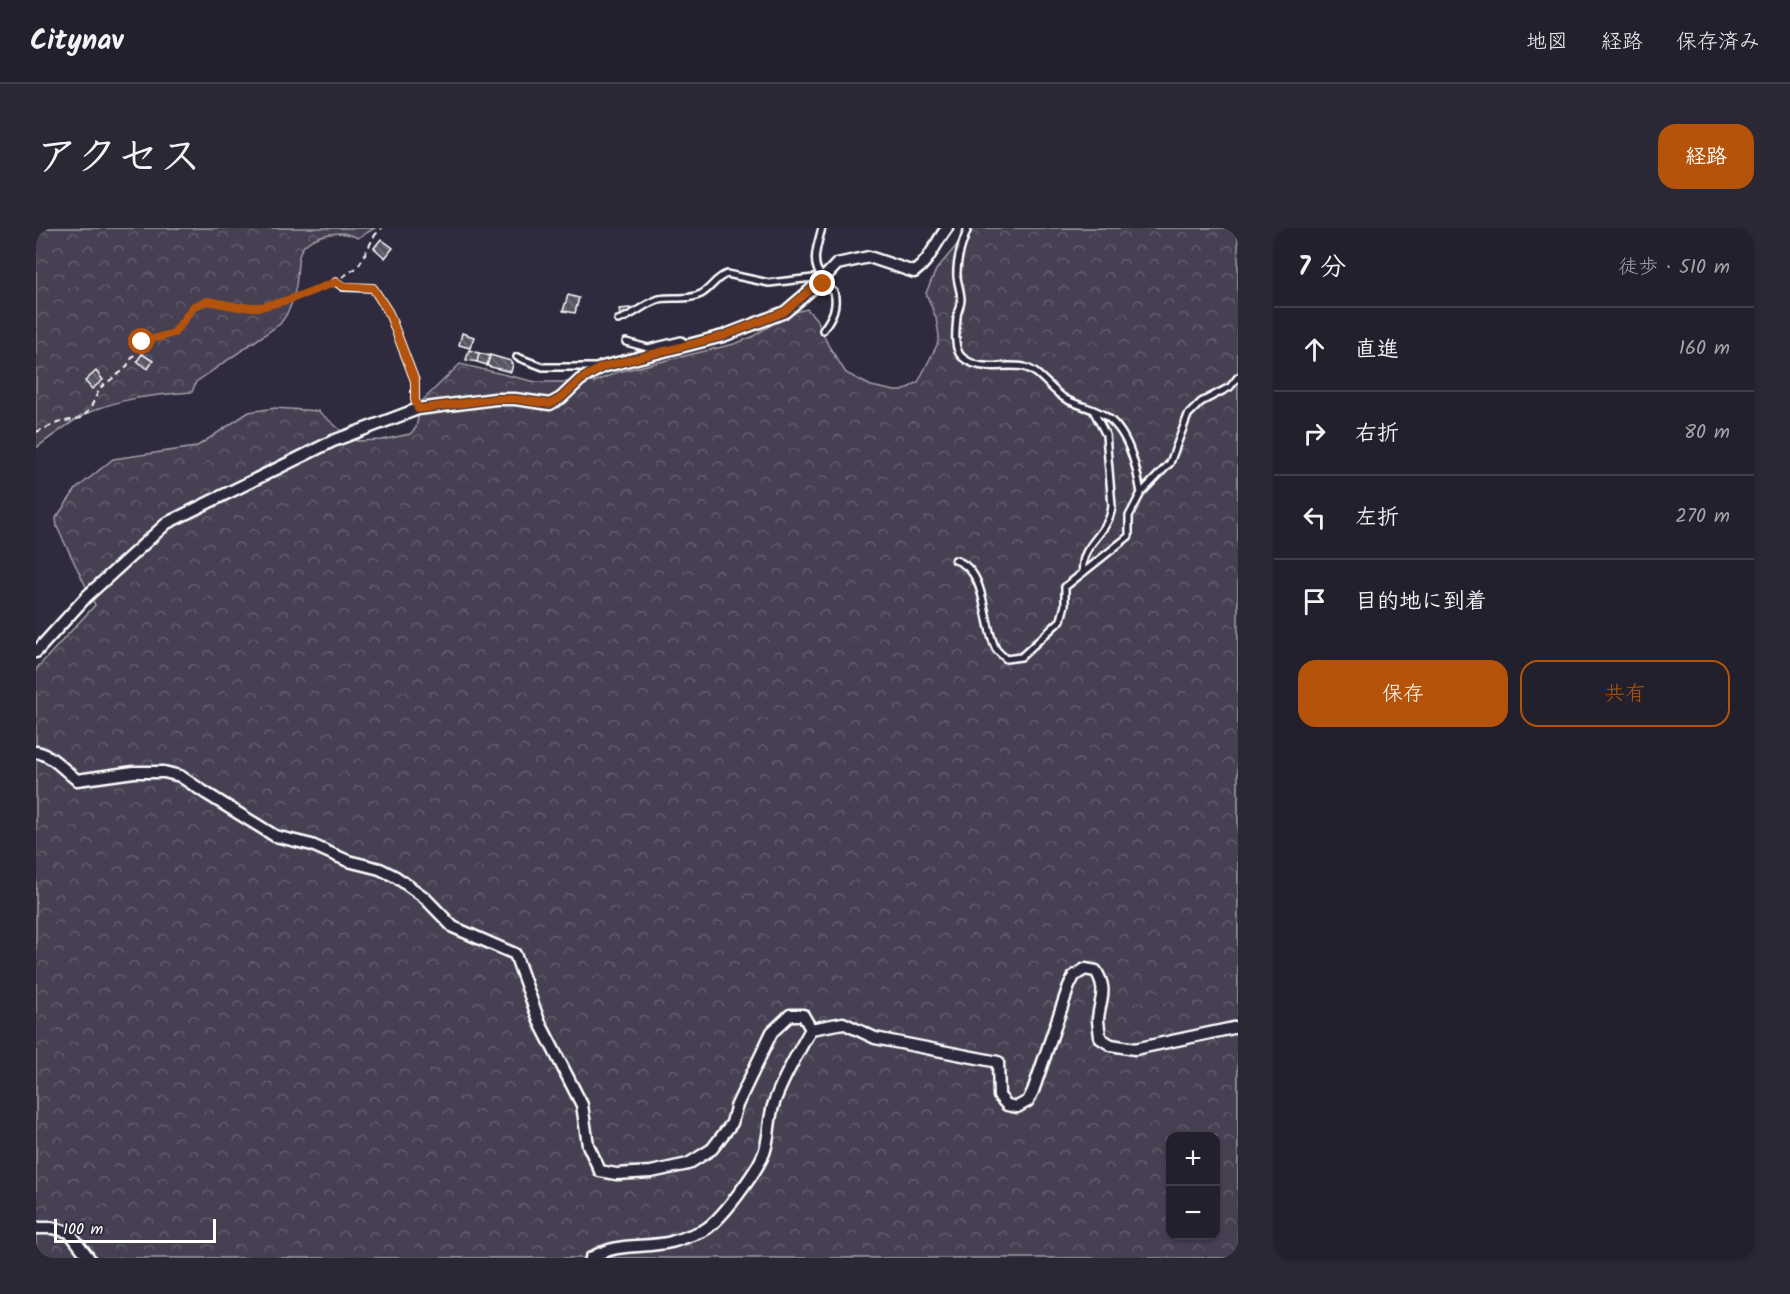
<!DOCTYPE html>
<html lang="ja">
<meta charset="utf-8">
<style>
body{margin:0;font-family:Kalam,"Klee One",sans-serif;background:#2b2836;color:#f1f3f6}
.controls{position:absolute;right:18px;bottom:18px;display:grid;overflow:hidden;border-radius:12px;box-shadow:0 2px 4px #0004}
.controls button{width:54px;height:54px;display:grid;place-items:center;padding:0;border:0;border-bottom:2px solid #403e4a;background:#23202e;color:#f1f3f6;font:30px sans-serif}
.scale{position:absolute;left:18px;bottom:15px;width:162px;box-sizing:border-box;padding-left:6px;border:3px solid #fff;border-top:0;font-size:16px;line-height:21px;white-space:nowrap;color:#fff;-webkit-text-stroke:4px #2f2a3d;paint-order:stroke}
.stop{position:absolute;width:18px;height:18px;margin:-14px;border:4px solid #b45309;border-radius:50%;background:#fff}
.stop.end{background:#b45309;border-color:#fff;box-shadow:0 2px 6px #0008}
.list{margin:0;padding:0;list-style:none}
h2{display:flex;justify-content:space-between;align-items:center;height:78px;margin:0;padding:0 24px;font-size:26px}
h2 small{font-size:20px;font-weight:400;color:#a3a3aa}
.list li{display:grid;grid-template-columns:39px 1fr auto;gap:18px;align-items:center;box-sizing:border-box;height:84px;padding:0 24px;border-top:2px solid #403e4a}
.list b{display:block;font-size:22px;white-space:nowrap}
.list em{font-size:20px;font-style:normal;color:#a3a3aa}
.actions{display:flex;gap:12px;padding:18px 24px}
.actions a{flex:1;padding:14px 0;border:2px solid #b45309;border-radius:18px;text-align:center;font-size:21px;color:#b45309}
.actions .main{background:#b45309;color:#fff}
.icon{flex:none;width:33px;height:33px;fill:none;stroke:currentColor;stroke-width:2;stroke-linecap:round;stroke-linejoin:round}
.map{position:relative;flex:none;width:1202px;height:1030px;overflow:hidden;border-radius:18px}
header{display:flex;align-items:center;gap:36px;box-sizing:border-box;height:84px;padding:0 30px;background:#23202e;border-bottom:2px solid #403e4a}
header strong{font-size:28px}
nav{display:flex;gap:33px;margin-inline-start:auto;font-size:21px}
.intro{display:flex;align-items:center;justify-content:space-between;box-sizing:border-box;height:144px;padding:0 36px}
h1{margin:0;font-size:42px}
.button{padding:15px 27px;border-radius:18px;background:#b45309;color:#fff;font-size:21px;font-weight:700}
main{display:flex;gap:36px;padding:0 36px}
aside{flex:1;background:#23202e;border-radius:18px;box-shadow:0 2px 4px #0004}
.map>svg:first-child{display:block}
.forest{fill:url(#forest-crowns);stroke:#a2a0a8;stroke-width:1.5;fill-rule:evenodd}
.building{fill:url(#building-back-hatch);stroke:#fff;stroke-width:1.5}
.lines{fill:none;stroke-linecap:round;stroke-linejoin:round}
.lane-casing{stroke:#fff;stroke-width:10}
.street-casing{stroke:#fff;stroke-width:15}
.path{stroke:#fff;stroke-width:2;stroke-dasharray:6 4.5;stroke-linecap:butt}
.lane{stroke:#2f2a3d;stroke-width:5}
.street{stroke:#2f2a3d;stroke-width:10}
.route{stroke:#b45309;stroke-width:8}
</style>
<header>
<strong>Citynav</strong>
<nav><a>地図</a><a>経路</a><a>保存済み</a></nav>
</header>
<div class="intro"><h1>アクセス</h1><a class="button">経路</a></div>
<main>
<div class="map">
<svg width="1202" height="1030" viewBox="0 0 1202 1030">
<defs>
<pattern id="forest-crowns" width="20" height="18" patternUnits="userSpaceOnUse" patternTransform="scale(1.5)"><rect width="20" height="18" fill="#464152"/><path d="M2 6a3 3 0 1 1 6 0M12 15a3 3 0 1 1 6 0" fill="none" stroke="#625e6c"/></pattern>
<pattern id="building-back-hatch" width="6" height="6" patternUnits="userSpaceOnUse" patternTransform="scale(1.5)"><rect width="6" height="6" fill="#595564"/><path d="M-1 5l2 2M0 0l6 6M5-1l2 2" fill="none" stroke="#726e7b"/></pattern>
</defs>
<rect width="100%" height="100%" fill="#2f2a3d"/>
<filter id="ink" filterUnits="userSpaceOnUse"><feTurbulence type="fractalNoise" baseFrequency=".0167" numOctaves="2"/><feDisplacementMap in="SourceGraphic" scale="12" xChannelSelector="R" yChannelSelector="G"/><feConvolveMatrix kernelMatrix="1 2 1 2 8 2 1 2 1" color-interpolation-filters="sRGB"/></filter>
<g filter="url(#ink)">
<!-- forest -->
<path class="forest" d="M0,0H339L322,10C309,4 299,4 285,8C256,18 264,33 260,57C258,72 253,85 244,96L160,154L156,164C118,167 80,170 46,188C30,197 15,209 0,220Z
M935,0H1202V1030H0V441L59,377L21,299L20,290L40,261L77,231L160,219L213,184L239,180L282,183L308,205L321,213L346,212L374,206L380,200L385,174L424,136L500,154H558L582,144L698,116L716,109L752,86L771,81L782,93L792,117L810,145L835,158L859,163H867L882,154L901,117L903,108L900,90L890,65L900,42ZM1134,908H1180V1008H1134Z"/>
<!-- building -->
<path class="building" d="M345,11L357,20L349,30L338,20Z
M532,67L543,70L539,85L527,83Z
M594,80V84L584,88L583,81Z
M426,105L438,109L434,120L423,117Z
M433,122L443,125L441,134L430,132Z
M443,125L454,128L451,137L441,134Z
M106,126L117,133L112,141L101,133Z
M454,127L475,133V135L477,136L475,144L451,138Z
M60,143L67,152L56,161L49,153Z"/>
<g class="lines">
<!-- lane casing -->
<g class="lane-casing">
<path id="lane" d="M786,0C782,15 773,38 787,49
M932,0C926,16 920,32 921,49C922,57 925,64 925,72C925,78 921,83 921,89C920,101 917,121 926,129C945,145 967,135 988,139C1004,143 1014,161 1028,170C1039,177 1054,179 1066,186C1092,200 1100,237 1105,265
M300,54L307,59L337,60L353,85L379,153V172L382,181
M784,54L798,64C802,79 796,89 787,102
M582,92C597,88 609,75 623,71C638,68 651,73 665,66C675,61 680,49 691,46L733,55L786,49
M590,114L612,120L645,112L651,116
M481,129L507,139H562
M919,332C952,342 946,395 960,421C962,424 967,428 970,431L985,429L1025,392L1029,377V359L1093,308V288L1105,265L1134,235L1152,187L1165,174L1194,159L1202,149
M1047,345C1043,315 1073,308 1076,278L1070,207L1057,182"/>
</g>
<!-- street casing -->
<g class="street-casing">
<path id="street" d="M0,424L51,368L131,295L297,213L382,181L459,171H479L514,176L525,170L544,152L566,139L687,108L749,84L784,54L801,36L833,29L878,44C894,33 899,15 911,0
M0,524C15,526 29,543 41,552L98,544H128L144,548L168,564L239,608L276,617L312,633L344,641L360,649L388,669L417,699L479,726L503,793L546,877L552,917L564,943L580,946L615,944L652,936L676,921L696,895L700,879L736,804L754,787H767L775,801
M775,801L807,795L839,810L962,834L963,868L971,877L981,879L992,873L997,863L1033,758L1038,748L1049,741L1060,743C1072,763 1064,770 1062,791C1062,797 1064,804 1064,810L1075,817L1099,821L1202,799
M0,1000H16L33,1004L53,1030
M555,1030C584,1013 606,1021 635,1014C645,1011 656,1007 666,1003C683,996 721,943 728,925C734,909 732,891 738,875C747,849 762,825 775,801"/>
</g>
<!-- path -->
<path class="path" d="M306,49L322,39L339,7L346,0
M0,204L24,194L46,190L54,181L64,160L89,141L106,114L138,105L158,78L172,73L202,79H225L252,72L294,56"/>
<!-- lane -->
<use href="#lane" class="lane"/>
<!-- street -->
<use href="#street" class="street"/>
</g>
</g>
<g class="lines" filter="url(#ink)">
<!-- route -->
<path class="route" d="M106,114L138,105L158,78L172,73L202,79H225L252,72L300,54L307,58L337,60L353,85L379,153V172L382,181L459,171H479L514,176L525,170L544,152L566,139L687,108L748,84L784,54L787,56"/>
</g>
</svg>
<div class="controls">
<button>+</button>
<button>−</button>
</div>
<div class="scale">100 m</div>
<div class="stop" style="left:106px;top:114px"></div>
<div class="stop end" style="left:787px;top:56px"></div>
</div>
<aside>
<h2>7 分<small>徒歩 · 510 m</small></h2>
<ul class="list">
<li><svg class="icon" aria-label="ahead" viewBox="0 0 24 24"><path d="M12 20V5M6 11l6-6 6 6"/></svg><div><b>直進</b></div><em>160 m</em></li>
<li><svg class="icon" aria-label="right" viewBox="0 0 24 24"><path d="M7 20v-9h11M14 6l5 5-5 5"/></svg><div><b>右折</b></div><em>80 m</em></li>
<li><svg class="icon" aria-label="left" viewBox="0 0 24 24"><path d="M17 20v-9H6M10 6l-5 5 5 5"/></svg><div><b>左折</b></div><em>270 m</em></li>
<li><svg class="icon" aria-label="arrive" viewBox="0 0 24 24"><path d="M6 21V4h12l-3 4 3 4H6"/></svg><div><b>目的地に到着</b></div></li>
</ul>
<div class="actions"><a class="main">保存</a><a>共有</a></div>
</aside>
</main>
